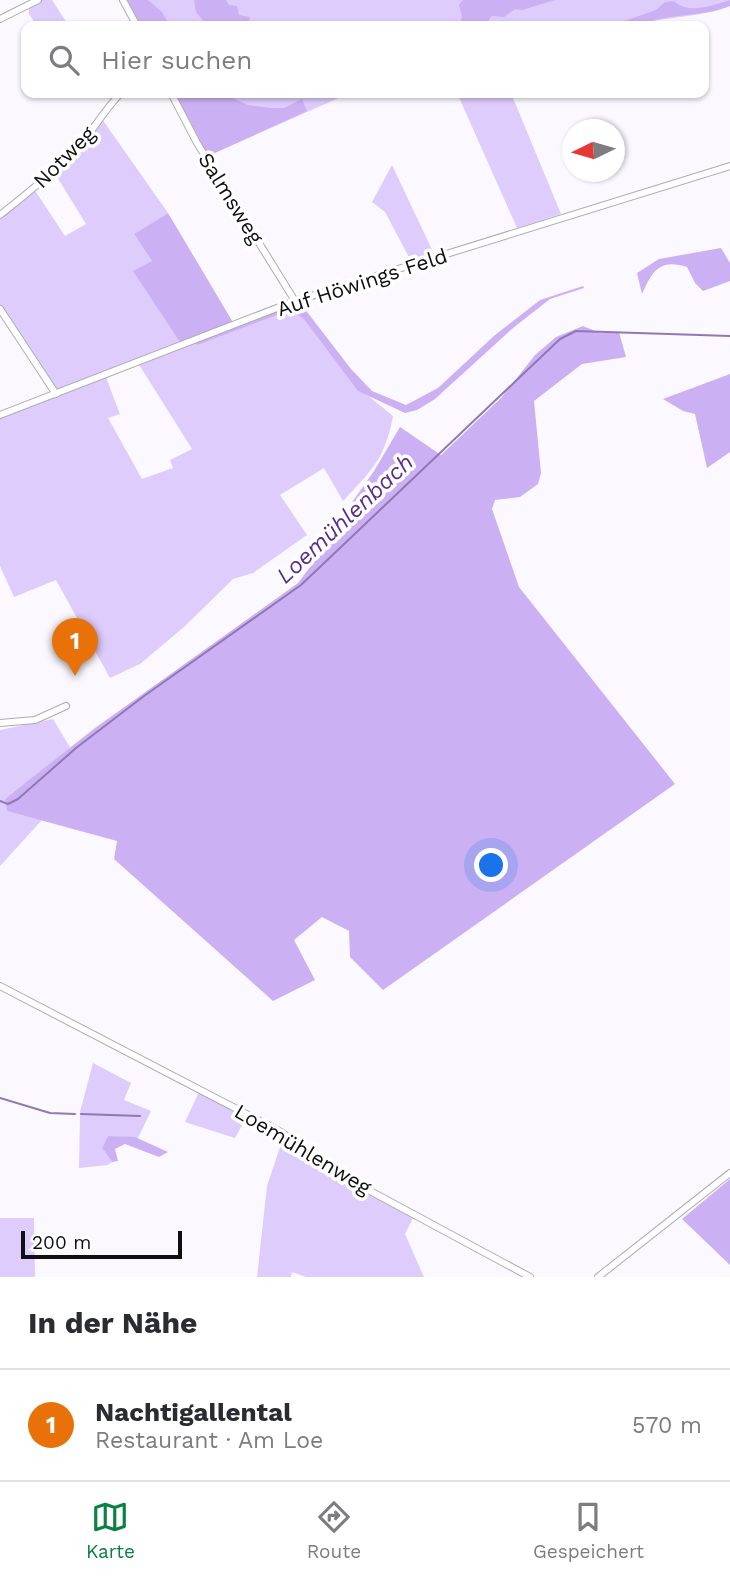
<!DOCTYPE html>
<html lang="de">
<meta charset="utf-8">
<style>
body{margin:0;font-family:"Work Sans",sans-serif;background:#f2f2f3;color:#2b2b33}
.compass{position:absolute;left:562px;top:119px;width:63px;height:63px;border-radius:50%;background:#fff;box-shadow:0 2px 5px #0004;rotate:265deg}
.scale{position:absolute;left:21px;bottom:18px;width:161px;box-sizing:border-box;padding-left:7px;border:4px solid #0f0e11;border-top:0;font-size:19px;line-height:24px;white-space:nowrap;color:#0f0e11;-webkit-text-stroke:5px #fff;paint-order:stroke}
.you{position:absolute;left:492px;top:866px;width:24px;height:24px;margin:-18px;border:5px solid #fff;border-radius:50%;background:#1a73e8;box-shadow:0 0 0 10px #1a73e833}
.badge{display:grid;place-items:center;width:46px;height:46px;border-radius:50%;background:#0b8043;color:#fff;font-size:23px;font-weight:700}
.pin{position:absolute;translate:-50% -58px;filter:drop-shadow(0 2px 4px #0008)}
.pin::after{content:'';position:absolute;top:37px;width:24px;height:21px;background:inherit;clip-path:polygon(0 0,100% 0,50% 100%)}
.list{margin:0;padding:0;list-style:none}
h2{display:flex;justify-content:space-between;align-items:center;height:91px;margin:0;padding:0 28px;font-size:30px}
h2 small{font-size:23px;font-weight:400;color:#7c7c81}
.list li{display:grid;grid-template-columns:46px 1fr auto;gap:21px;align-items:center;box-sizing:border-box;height:112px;padding:0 28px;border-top:2px solid #e1e1e2}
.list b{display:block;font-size:26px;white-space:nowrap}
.list p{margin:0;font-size:23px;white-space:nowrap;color:#7c7c81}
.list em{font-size:23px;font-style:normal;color:#7c7c81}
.icon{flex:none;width:38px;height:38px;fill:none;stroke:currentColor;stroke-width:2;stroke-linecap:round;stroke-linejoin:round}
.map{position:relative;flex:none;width:730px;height:1277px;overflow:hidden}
.search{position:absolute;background:#fff;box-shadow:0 2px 5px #0004;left:21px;right:21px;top:21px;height:77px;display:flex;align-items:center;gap:18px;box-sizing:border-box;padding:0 24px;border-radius:14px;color:#7c7c81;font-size:26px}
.sheet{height:203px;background:#fff}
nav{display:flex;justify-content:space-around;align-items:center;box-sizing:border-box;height:98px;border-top:2px solid #e1e1e2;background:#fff;font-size:19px;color:#7c7c81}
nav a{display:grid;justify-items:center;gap:4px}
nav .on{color:#0b8043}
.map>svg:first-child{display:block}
.green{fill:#deccfd;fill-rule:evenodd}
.forest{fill:#cbb1f3}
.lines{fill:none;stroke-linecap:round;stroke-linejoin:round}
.stream{stroke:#9078b3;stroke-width:2}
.street-casing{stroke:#aeaab4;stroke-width:8}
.street{stroke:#fff;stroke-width:6}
.labels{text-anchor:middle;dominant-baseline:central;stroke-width:7;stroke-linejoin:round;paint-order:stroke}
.street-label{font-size:21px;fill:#0f0e11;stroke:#fff}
.water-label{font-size:23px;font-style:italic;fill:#5a2d8b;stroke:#fff}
</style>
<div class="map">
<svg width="730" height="1277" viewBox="0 0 730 1277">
<rect width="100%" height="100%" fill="#fbf9ff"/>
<!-- green -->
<path class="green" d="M42,0H52L69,26H37L29,14V7Z
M126,0H730V6C700,18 665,16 634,26H140Z
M175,93H350L208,156Z
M457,93H511L561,214L517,228Z
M102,119L168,213L134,234L152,261L182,345L295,301L366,394L393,416C385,459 372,470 343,501L324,468L280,495L307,535L253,573L233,579L184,627L140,664L110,678L56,580L14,597L0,566V415L56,393L0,308V219L34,189L65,236L86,224L54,172ZM138,363L192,449L170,460L173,468L142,479L108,418L120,414L105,375Z
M392,165L434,254L411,261L385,212L372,202Z
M53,719L71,749L5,799L7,811L42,820L0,866V730Z
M93,1063L131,1083L124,1100L151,1111L138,1138L108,1136L102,1148L112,1162L108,1165L79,1168L80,1112Z
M199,1092L247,1116L235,1138L185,1122Z
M287,1136L322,1165L413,1218L405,1234L424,1277H306L292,1272L291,1277H257L267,1186L283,1138Z
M0,1218H34L35,1277H0Z"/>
<!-- forest -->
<path class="forest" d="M126,0H148L162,12L170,26H140Z
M194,0H226L229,5L237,6L239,15L250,17L248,25L207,26L196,12Z
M463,0H555L522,10L515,9L504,17L492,16L488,21L477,23L474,26H460L462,16L459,5Z
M730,0V6C708,15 682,14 659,19C639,23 631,26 610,26L656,10L665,2L674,1C687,15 714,5 730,0Z
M175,93H221L248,105L271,108H284L302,99L307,111L208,156Z
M168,213L234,324L235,321L295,301L357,285L301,304L351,369L372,391L406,405L438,388L495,335L540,300L583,286L584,288L550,299L513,328L435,399L417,410L405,413L358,391L304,319L290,310L197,345L195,342L182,345L133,271L152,261L134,234Z
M721,248L730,263V281L703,291L695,283L687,267C659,258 652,272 642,294L637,273L659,259Z
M583,326L600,333L619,332L626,357L582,364L534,401L541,473L538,484L520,497L495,500L492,509L519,587L675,784L383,990L350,957L349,931L322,917L294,940L315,980L273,1001L114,859L117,841L7,811L5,799L95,728L298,583L347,518L348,508L374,471L400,427L441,455L501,398L535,355L556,337Z
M730,374V452L707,468L695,414L683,411L663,399Z
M108,1136L135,1137L168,1152L159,1157L125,1144L115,1149L118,1161L112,1162L102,1148Z
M730,1179V1265L682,1219Z"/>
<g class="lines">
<!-- stream -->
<path class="stream" d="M0,801L8,804L18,799L76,748L144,696L301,585L560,339L576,331L730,336
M0,1098L50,1113L75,1114
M81,1114L140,1116"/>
<!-- street casing -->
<g class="street-casing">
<path id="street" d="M123,0L137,26
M0,19L38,0
M171,93L197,143L295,301
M0,215C25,195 51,175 74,152C92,133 103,111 121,93
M0,309L56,394
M0,415L295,301L730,166
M0,723L35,720L66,706
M0,986L283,1133L322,1165L530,1277
M598,1277L730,1173"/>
</g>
<!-- street -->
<use href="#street" class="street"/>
</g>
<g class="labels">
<!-- street labels -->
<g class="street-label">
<text transform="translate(64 157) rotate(-45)">Notweg</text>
<text transform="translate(231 198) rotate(58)">Salmsweg</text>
<text transform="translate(362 282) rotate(-18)">Auf Höwings Feld</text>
<text transform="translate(303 1149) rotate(31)">Loemühlenweg</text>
</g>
<!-- water labels -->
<g class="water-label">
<text transform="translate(345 519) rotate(-43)">Loemühlenbach</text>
</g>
</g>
</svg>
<svg class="compass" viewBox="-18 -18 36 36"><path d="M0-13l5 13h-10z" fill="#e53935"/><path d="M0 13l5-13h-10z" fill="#7c7c81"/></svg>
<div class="scale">200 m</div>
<div class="you"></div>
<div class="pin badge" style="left:75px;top:676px;background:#e8710a">1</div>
<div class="search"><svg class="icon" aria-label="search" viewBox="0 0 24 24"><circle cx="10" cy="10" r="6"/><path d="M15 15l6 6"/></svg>Hier suchen</div>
</div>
<section class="sheet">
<h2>In der Nähe<small></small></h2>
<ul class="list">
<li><span class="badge" style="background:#e8710a">1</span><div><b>Nachtigallental</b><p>Restaurant · Am Loe</p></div><em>570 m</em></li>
</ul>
</section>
<nav>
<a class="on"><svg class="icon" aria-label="map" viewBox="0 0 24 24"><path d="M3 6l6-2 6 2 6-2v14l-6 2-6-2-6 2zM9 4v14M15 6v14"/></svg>Karte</a>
<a><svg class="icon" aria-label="directions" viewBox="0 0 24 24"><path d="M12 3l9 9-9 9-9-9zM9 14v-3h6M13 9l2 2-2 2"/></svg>Route</a>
<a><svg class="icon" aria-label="saved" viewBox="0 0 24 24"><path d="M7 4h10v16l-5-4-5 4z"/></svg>Gespeichert</a>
</nav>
